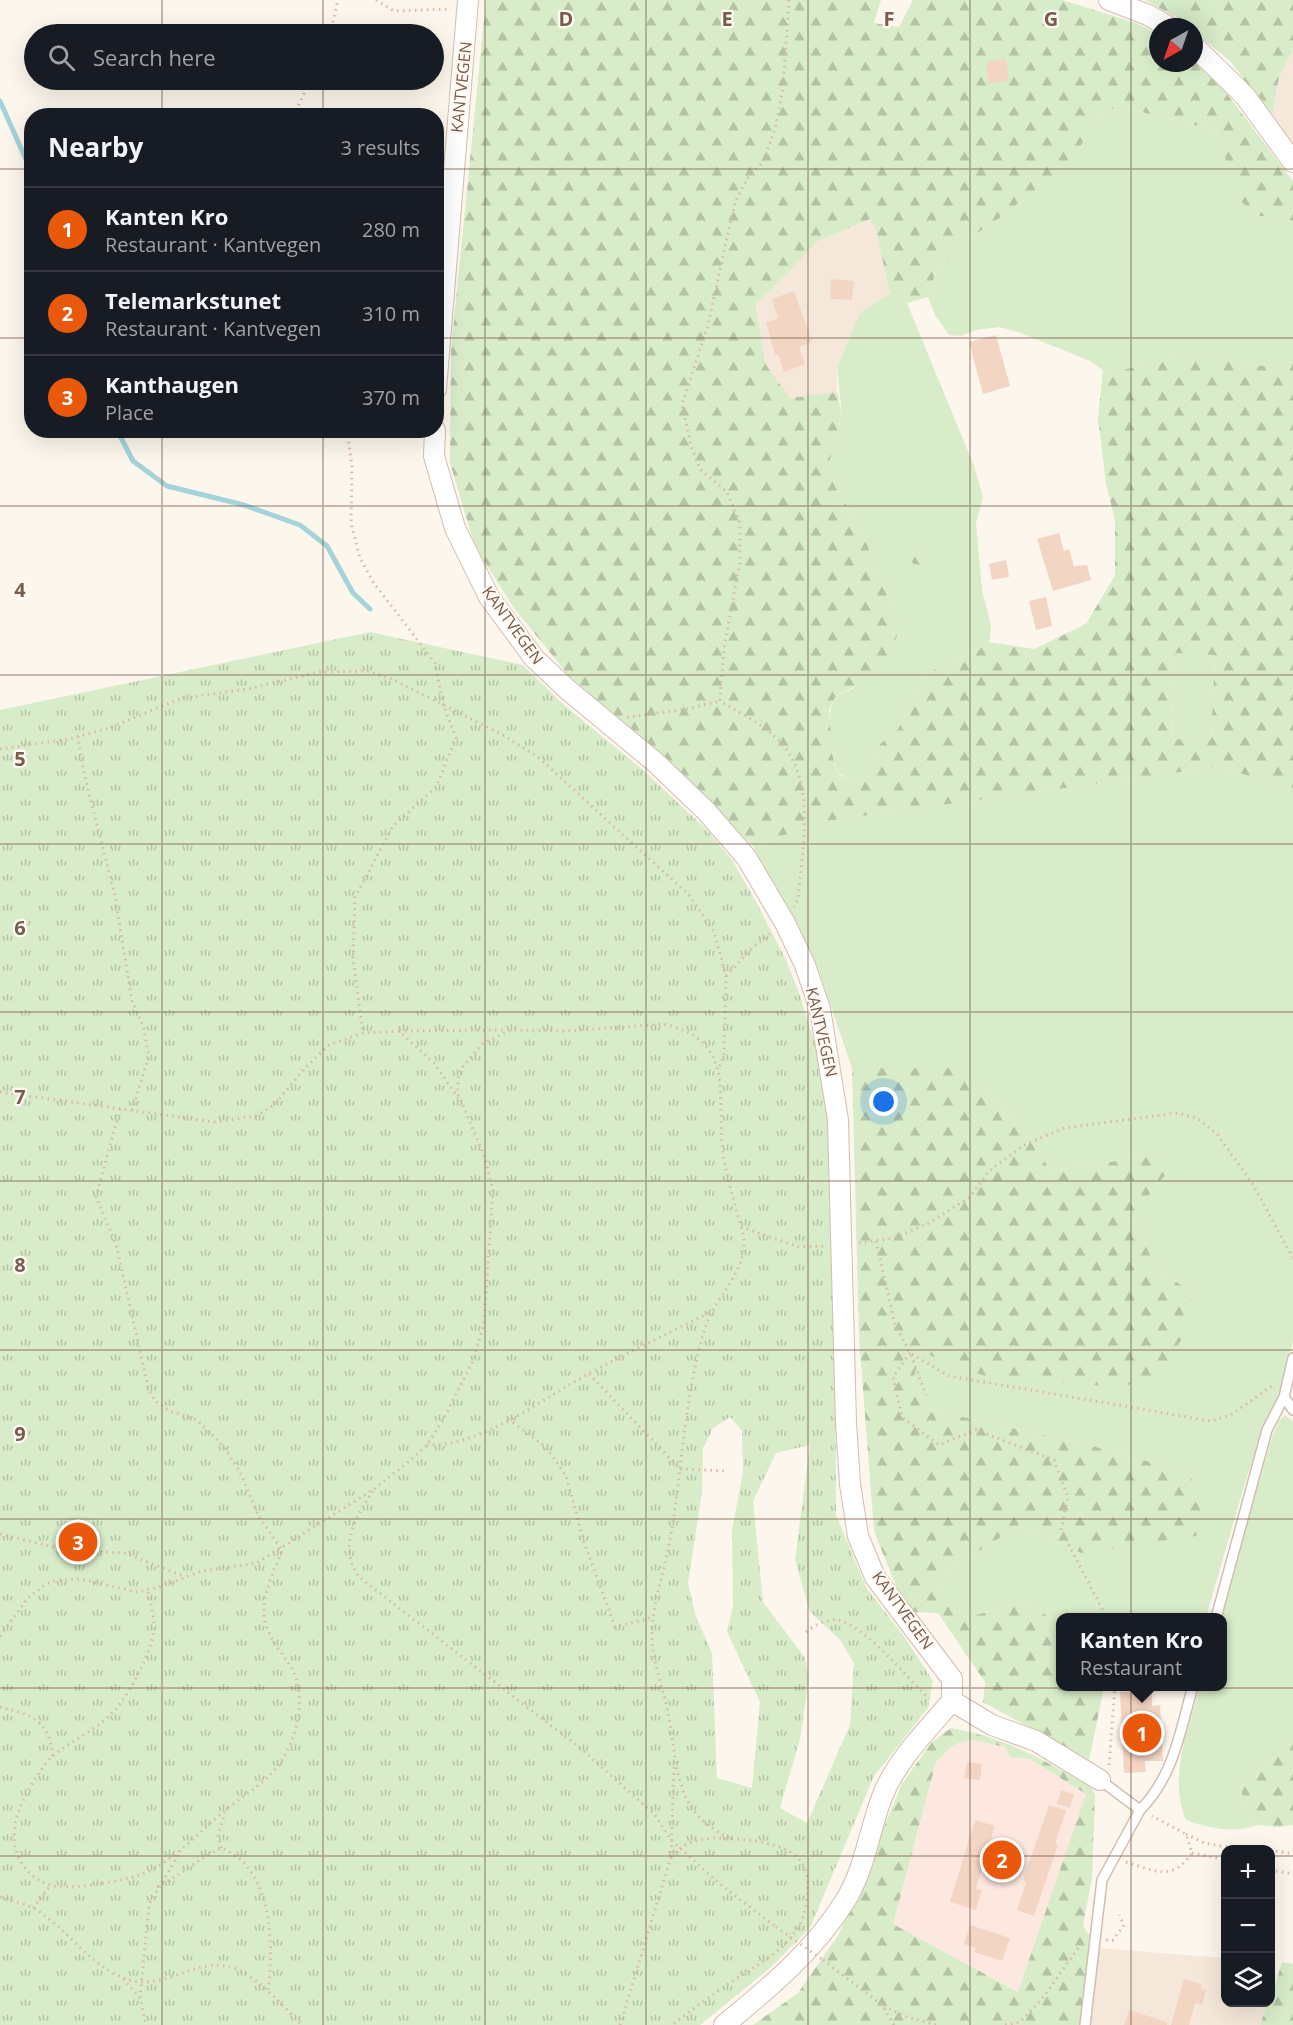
<!DOCTYPE html>
<meta charset="utf-8">
<style>
body{margin:0;font-family:"Open Sans",sans-serif;background:#20242c;color:#f1f3f6}
.controls{position:absolute;right:18px;bottom:18px;display:grid;overflow:hidden;border-radius:12px;box-shadow:0 6px 24px #0002}
.controls button{width:54px;height:54px;display:grid;place-items:center;padding:0;border:0;border-bottom:2px solid #363941;background:#171b24;color:#f1f3f6;font:30px sans-serif}
.compass{position:absolute;left:1149px;top:18px;width:54px;height:54px;border-radius:50%;background:#171b24;box-shadow:0 6px 24px #0002;rotate:220deg}
.you{position:absolute;left:884px;top:1102px;width:21px;height:21px;margin:-15px;border:4px solid #fff;border-radius:50%;background:#1a73e8;box-shadow:0 0 0 9px #1a73e833}
.badge{display:grid;place-items:center;width:39px;height:39px;border-radius:50%;background:#ea580c;color:#fff;font-size:20px;font-weight:700}
.pin{position:absolute;translate:-50% -50%;border:3px solid #fff;box-shadow:0 2px 6px #0006}
.popup{position:absolute;left:1056px;top:1613px;width:171px;height:78px;box-sizing:border-box;display:grid;place-content:center;border-radius:12px;background:#171b24;filter:drop-shadow(0 2px 4px #0005);font-size:20px;white-space:nowrap;color:#9ea1a6}
.popup b{font-size:22px;color:#f1f3f6}
.popup::after{content:'';position:absolute;left:50%;top:100%;margin-left:-12px;border:12px solid transparent;border-top-color:#171b24}
.list{margin:0;padding:0;list-style:none}
h2{display:flex;justify-content:space-between;align-items:center;height:78px;margin:0;padding:0 24px;font-size:26px}
h2 small{font-size:20px;font-weight:400;color:#9ea1a6}
.list li{display:grid;grid-template-columns:39px 1fr auto;gap:18px;align-items:center;box-sizing:border-box;height:84px;padding:0 24px;border-top:2px solid #363941}
.list b{display:block;font-size:22px;white-space:nowrap}
.list p{margin:0;font-size:20px;white-space:nowrap;color:#9ea1a6}
.list em{font-size:20px;font-style:normal;color:#9ea1a6}
.icon{flex:none;width:33px;height:33px;fill:none;stroke:currentColor;stroke-width:2;stroke-linecap:round;stroke-linejoin:round}
.map{position:relative;flex:none;width:1293px;height:2025px;overflow:hidden}
.search{position:absolute;background:#171b24;box-shadow:0 6px 24px #0002;left:24px;top:24px;width:420px;height:66px;display:flex;align-items:center;gap:15px;box-sizing:border-box;padding:0 21px;border-radius:33px;color:#9ea1a6;font-size:22px}
.panel{position:absolute;background:#171b24;box-shadow:0 6px 24px #0002;left:24px;top:108px;width:420px;height:330px;border-radius:24px}
.map>svg:first-child{display:block}
.residential{fill:#f5e8da}
.commercial{fill:#fde8e0}
.grass{fill:#d8ecc9}
.forest{fill:url(#forest-firs);fill-rule:evenodd}
.park{fill:url(#park-tufts);fill-rule:evenodd}
.lines{fill:none;stroke-linecap:round;stroke-linejoin:round}
.stream{stroke:#a5d3da;stroke-width:5}
.building{fill:#f3d5c3}
.lane-casing{stroke:#d1beb0;stroke-width:12}
.street-casing{stroke:#d1beb0;stroke-width:22}
.path{stroke:#d9b8a5;stroke-width:3;stroke-dasharray:1.5 4.5;stroke-linecap:butt}
.lane{stroke:#fff;stroke-width:9}
.street{stroke:#fff;stroke-width:20}
.path-bridge{stroke:#d9b8a5;stroke-width:3;stroke-dasharray:1.5 4.5;stroke-linecap:butt}
.grid{fill:none;stroke:#7a5c4d;stroke-width:1.5;stroke-opacity:0.55}
.labels{text-anchor:middle;dominant-baseline:central;stroke-width:4.5;stroke-linejoin:round;paint-order:stroke}
.street-label{font-size:16px;fill:#7a5c4d;stroke:#fffaf3}
.grid-label{font-size:20px;text-anchor:middle;font-weight:bold;fill:#7a5c4d;stroke:#fffaf3;stroke-width:4.5;stroke-linejoin:round;paint-order:stroke}
</style>
<div class="map">
<svg width="1293" height="2025" viewBox="0 0 1293 2025">
<defs>
<pattern id="forest-firs" width="22" height="20" patternUnits="userSpaceOnUse" patternTransform="scale(1.5)"><rect width="22" height="20" fill="#d8ecc9"/><path d="M5 1l3.5 6h-7zM16 11l3.5 6h-7z" fill="#b4c2a5"/></pattern>
<pattern id="park-tufts" width="24" height="20" patternUnits="userSpaceOnUse" patternTransform="scale(1.5)"><rect width="24" height="20" fill="#d8ecc9"/><path d="M3 7l-1-3M5 7V3M7 7l1-3M15 17l-1-3M17 17v-4M19 17l1-3" fill="none" stroke="#b4c2a5"/></pattern>
</defs>
<rect width="100%" height="100%" fill="#fdf6ec"/>
<!-- residential -->
<path class="residential" d="M1293,50V147L1272,118L1279,77Z
M870,219L875,226L890,293L860,313L837,367V392L790,399L766,365L754,306L818,241Z
M1098,1948L1225,1958L1226,2002L1268,2003L1260,2025H1090Z"/>
<!-- commercial -->
<path class="commercial" d="M972,1740L1005,1747L1010,1757L1030,1759L1086,1794L1019,1992L893,1924L936,1762L955,1744Z"/>
<!-- grass -->
<path class="grass" d="M1117,106L1216,130L1239,198L1254,215L1293,221V362L1249,367L1199,353L1118,371L1103,370L1088,360L1018,332L999,327L976,330L960,336L949,335L935,315L928,297L936,270L961,244L998,219L1088,130L1096,119Z
M890,293L900,295L907,303L974,466L983,497L976,523L982,591L991,625L989,642L976,652L927,673L898,729L880,744L867,778L856,782L838,773C831,749 824,720 835,697L854,688L897,618L859,525L834,485L830,459L842,415L837,367L860,313Z
M1175,652L1215,654L1211,741L1171,739Z
M1217,767L1293,788V1341L1282,1386L1248,1473L1206,1617L1061,1618V1623L1022,1602L965,1618L934,1596L949,1570L1018,1526L1081,1553L1187,1472L1085,1444L927,1409L913,1380L921,1352L988,1377L1190,1291L1156,1269L1133,1215L1156,1155L1051,1171L1006,1108L959,1068H852L816,963L753,846L826,821Z
M1285,1415L1293,1421V1742L1241,1787L1244,1806L1257,1825C1232,1834 1210,1828 1186,1820C1168,1777 1188,1730 1200,1687L1223,1686L1221,1617L1272,1437L1279,1421Z"/>
<!-- forest -->
<path class="forest" d="M486,0H881L874,23L899,27L913,0H1062L1136,23L1158,34V63H1194V59L1208,69L1293,181V221L1254,215L1238,198L1216,130L1117,106L1096,119L1072,161L998,219L961,244L936,270L928,297L907,303L900,295L890,293L875,226L870,219L818,241L755,306L766,365L790,398L837,392L842,415L830,459L834,485L859,525L897,618V636L876,675L835,697L829,710L832,753L838,774L856,782L867,778L880,744L898,729L927,673L976,652L989,642L1034,649L1086,624L1115,575V521L1106,483L1098,418L1103,370L1118,371L1199,353L1249,367L1293,362V788L1217,767L826,821L753,846L668,762L569,676L514,608L475,547L450,463L451,350ZM1175,653L1215,655L1211,740L1171,739Z
M1145,0H1293V50L1279,77L1272,118L1231,62L1194,31V27Z
M922,545L932,557L928,566L914,564L906,557L908,549Z
M852,1068H959L1006,1108L1051,1171L1157,1155L1165,1175L1133,1215L1156,1269L1190,1291L1194,1321L1158,1375L1122,1387L987,1377L921,1352L913,1380L927,1409L1085,1444L1187,1472L1210,1508L1196,1536L1081,1553L1018,1526L949,1570L934,1596L965,1618L1022,1602L1061,1623V1686L1104,1687L1089,1760L983,1702L985,1682L938,1613L913,1612L901,1598L874,1531L859,1338Z
M951,1728C1006,1738 1043,1759 1091,1787L1095,1795L1092,1878L1083,1926L1098,1948L1090,2025H753L798,1993L839,1934L902,1784L932,1742ZM972,1740L1005,1747L1010,1757L1030,1759L1086,1794L1018,1992L893,1924L936,1762L955,1744Z
M1293,1742V1825L1280,1827L1257,1825L1244,1806L1241,1787Z
M1282,1962L1293,1964V2025H1260L1268,2003L1270,2002Z"/>
<!-- park -->
<path class="park" d="M370,632L523,665L565,706L642,769L706,829L732,860L753,896L786,960L799,993L816,1047L826,1093L834,1161L836,1515L867,1589L903,1635L933,1681L928,1708L874,1776L810,1928L770,1968L700,2025H0V710ZM730,1417L742,1431L743,1472L732,1530L733,1606L727,1632L760,1702L752,1788L717,1778L712,1653L695,1614L688,1583L702,1493L703,1449L713,1428ZM810,1445L795,1560L810,1612L840,1640L854,1663L850,1725L807,1823L780,1808L800,1739L809,1678L805,1658L763,1602L753,1501L776,1453Z"/>
<g class="lines">
<!-- stream -->
<path class="stream" d="M0,101L32,173
M117,430L133,461L167,486L244,505L300,525L327,546L353,593L370,609"/>
</g>
<!-- building -->
<path class="building" d="M1006,59L1009,80L988,84L987,62Z
M831,279L854,281L852,300L830,299Z
M794,291L812,342L799,347L805,364L784,372L778,354L775,355L766,323L778,318L772,299Z
M996,335L1010,386L983,394L969,342Z
M1059,533L1064,551L1069,549L1074,566L1087,565L1091,580L1053,591L1037,539Z
M1006,560L1009,577L992,580L989,564Z
M1046,597L1052,626L1036,630L1029,601Z
M1152,1691V1706L1160,1705L1163,1761H1145L1146,1772L1124,1773L1120,1692Z
M967,1762L982,1764L980,1780L964,1778Z
M1061,1790L1074,1794L1070,1808L1057,1804Z
M1049,1805L1066,1810L1055,1844L1058,1845L1034,1916L1017,1910L1026,1882L1023,1880Z
M975,1820L995,1826L976,1889L982,1890L976,1910L950,1902Z
M970,1925L1010,1938L1002,1961L974,1952L976,1948L964,1944Z
M1184,1979L1202,1984L1201,1988L1206,1990L1202,2005L1195,2003L1189,2025H1171Z
M1129,2010L1167,2022V2025H1124Z"/>
<g class="lines">
<!-- lane casing -->
<g class="lane-casing">
<path id="lane" d="M1284,1397L1293,1410
M1216,1618L1267,1430L1284,1397L1293,1358
M1140,1810C1174,1776 1180,1731 1193,1686
M1085,2025L1102,1880L1140,1810L1100,1780"/>
</g>
<!-- street casing -->
<g class="street-casing">
<path id="street" d="M1109,0L1148,15L1169,27
M1194,46L1245,96L1293,162
M436,389L468,0
M435,430L434,456L455,528L489,597L534,658L568,690L656,763L706,811L746,857L785,923L805,965L820,1009L838,1120L846,1423L850,1484L858,1536L875,1577L952,1679V1701C927,1730 896,1761 882,1797C869,1831 865,1869 845,1901C814,1951 769,1988 724,2025
M952,1701L992,1725L1036,1741L1100,1780"/>
</g>
<!-- path -->
<path class="path" d="M376,0L394,11L451,9
M789,0L783,88L775,129L763,162L747,179L735,202L708,325L682,404L691,446L700,469L727,492L740,523V562L724,648L720,701C738,712 759,722 774,736C819,775 802,847 798,899L794,907
M330,34L338,0
M293,116L311,80
M347,430L352,466L351,523L360,558L373,582L435,663L443,704L456,738L436,787L393,826L355,897L353,958L363,1033
M627,717L687,709L720,701
M78,736L83,769L115,896L132,1001L143,1026L149,1056L132,1111
M0,749L69,739L109,728L182,698L248,689L319,672L367,671L392,679L503,735L538,757L689,895L714,932L726,976L724,1054L719,1068
M726,976L752,948L770,934
M399,1031L506,1030
M0,1092L214,1122L256,1116L274,1105L305,1068L329,1045L363,1033L399,1031L434,1063L458,1098
M120,1109L96,1197L116,1244L148,1387L155,1401L170,1411L197,1420L224,1447L240,1472L259,1517L282,1550C275,1569 262,1594 264,1615C266,1636 281,1651 291,1667C308,1695 297,1741 278,1766C263,1785 241,1797 223,1812C197,1834 172,1863 140,1875C121,1881 69,1891 50,1885C20,1875 8,1845 17,1816C22,1799 42,1764 55,1754C72,1741 91,1732 107,1718C125,1704 151,1654 154,1631C155,1619 150,1603 148,1591
M741,1227L799,1247L826,1246
M876,1241L895,1324L910,1353L949,1376L1211,1421L1231,1415L1273,1385
M859,1243L895,1238L931,1222L970,1197L989,1171L1024,1145L1064,1128L1176,1113L1197,1118L1217,1134L1252,1183L1293,1258
M910,1353L893,1377L902,1417L939,1445L976,1430L1054,1460L1068,1497L1061,1530L1107,1618
M911,1355L926,1395
M589,1374L680,1469L728,1471
M508,1419L546,1447L566,1476L584,1542L615,1627L654,1617
M427,1445C483,1446 540,1400 588,1374C629,1352 670,1332 711,1312
M373,1491C355,1518 338,1547 359,1577L585,1752L655,1815L671,1840L720,1884L776,1927
M0,1534L66,1550L125,1553L183,1576
M806,1632C814,1626 822,1621 832,1620C858,1616 910,1681 929,1699
M0,1636L27,1599L46,1584L57,1580L81,1579L137,1592L159,1587L202,1571L257,1563L374,1489L407,1463L427,1445L443,1420L473,1361L484,1324L493,1190L484,1155L457,1092L459,1074L464,1065L482,1044L511,1030L568,1031L663,1024C734,1039 718,1091 722,1145C725,1176 737,1208 744,1239C745,1276 716,1294 705,1328C685,1394 682,1467 671,1534C666,1567 653,1599 652,1632C651,1658 662,1683 667,1708C679,1762 670,1811 730,1838
M0,1707C33,1715 48,1720 53,1756
M1109,1765L1115,1686
M1186,1834L1204,1843L1221,1846L1264,1850
M221,1848L218,1835L225,1813
M1270,1850L1293,1854
M1192,1853L1226,1860
M671,1857C690,1834 719,1837 747,1840C783,1845 813,1853 807,1896C806,1909 803,1920 796,1931C780,1954 751,1969 728,1984C709,1997 690,2011 672,2025
M1126,1862C1155,1871 1172,1882 1192,1853L1186,1834L1152,1816
M1270,1870L1293,1874
M157,1887C180,1876 198,1859 221,1848C273,1867 274,1945 268,1991
M0,1897C11,1901 25,1903 35,1909C66,1928 87,1962 121,1977C165,1996 194,1953 236,1969C262,1980 282,2006 302,2025
M33,1908L50,1886
M1106,1940H1113L1124,1925L1119,1915
M823,1960L882,2005L894,2025
M123,1979L140,1998L146,2025
M140,1998L149,1904L181,1851
M884,2006L907,2017L937,2025
M620,2025L671,1857L674,1766
M1005,2025L1020,2022L1041,2000L1082,1943"/>
<!-- lane -->
<use href="#lane" class="lane"/>
<!-- street -->
<use href="#street" class="street"/>
<!-- path-bridge -->
<path class="path-bridge" d="M776,1927L823,1960"/>
</g>
<!-- grid -->
<path class="grid" d="M162,0V34M323,0V34M485,0V2025M646,0V2025M808,0V2025M970,0V2025M1131,0V2025M162,80V116M323,80V116M0,169H32M436,169H1293M0,338H32M436,338H1293M162,430V2025M323,430V2025M0,506H1293M0,675H1293M0,844H1293M0,1012H1293M0,1181H1293M0,1350H1293M0,1519H1293M0,1688H1293M0,1856H1226M1270,1856H1293"/>
<g class="labels">
<!-- street labels -->
<g class="street-label">
<text transform="translate(461 87) rotate(-84)">KANTVEGEN</text>
<text transform="translate(513 625) rotate(54)">KANTVEGEN</text>
<text transform="translate(822 1032) rotate(77)">KANTVEGEN</text>
<text transform="translate(903 1610) rotate(54)">KANTVEGEN</text>
</g>
</g>
<g class="grid-label">
<text x="566" y="26">D</text>
<text x="727" y="26">E</text>
<text x="889" y="26">F</text>
<text x="1051" y="26">G</text>
<text x="20" y="597">4</text>
<text x="20" y="766">5</text>
<text x="20" y="935">6</text>
<text x="20" y="1104">7</text>
<text x="20" y="1272">8</text>
<text x="20" y="1441">9</text>
</g>
</svg>
<div class="controls">
<button>+</button>
<button>−</button>
<button><svg class="icon" aria-label="layers" viewBox="0 0 24 24"><path d="M12 4l9 5-9 5-9-5zM3 14l9 5 9-5"/></svg></button>
</div>
<svg class="compass" viewBox="-18 -18 36 36"><path d="M0-13l5 13h-10z" fill="#e53935"/><path d="M0 13l5-13h-10z" fill="#9ea1a6"/></svg>
<div class="you"></div>
<div class="pin badge" style="left:1142px;top:1733px">1</div>
<div class="popup"><b>Kanten Kro</b>Restaurant</div>
<div class="pin badge" style="left:1002px;top:1860px">2</div>
<div class="pin badge" style="left:78px;top:1542px">3</div>
<div class="search"><svg class="icon" aria-label="search" viewBox="0 0 24 24"><circle cx="10" cy="10" r="6"/><path d="M15 15l6 6"/></svg>Search here</div>
<section class="panel">
<h2>Nearby<small>3 results</small></h2>
<ul class="list">
<li><span class="badge">1</span><div><b>Kanten Kro</b><p>Restaurant · Kantvegen</p></div><em>280 m</em></li>
<li><span class="badge">2</span><div><b>Telemarkstunet</b><p>Restaurant · Kantvegen</p></div><em>310 m</em></li>
<li><span class="badge">3</span><div><b>Kanthaugen</b><p>Place</p></div><em>370 m</em></li>
</ul>
</section>
</div>
